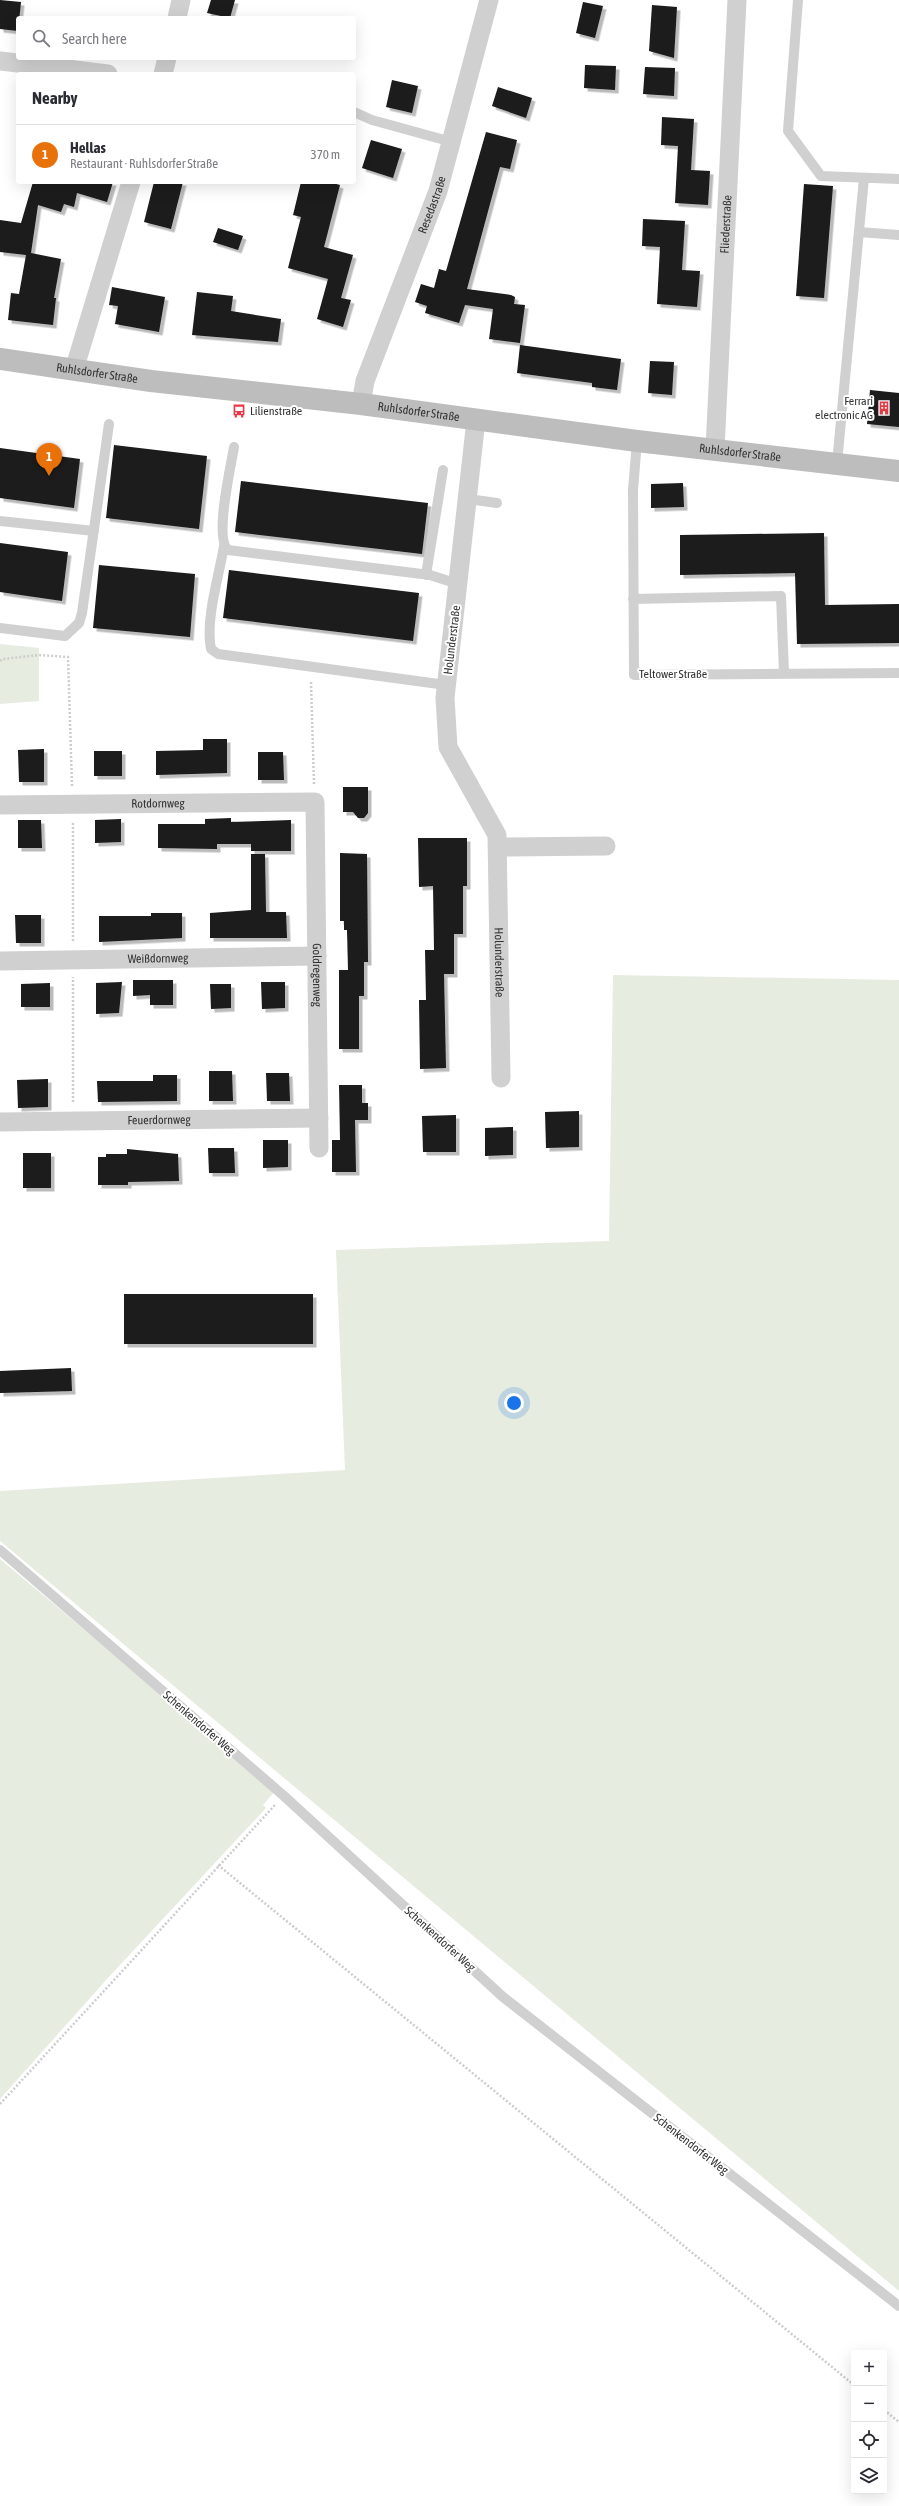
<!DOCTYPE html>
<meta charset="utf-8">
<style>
body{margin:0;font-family:"Asap Condensed",sans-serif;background:#f7f7f7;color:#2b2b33}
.controls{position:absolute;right:12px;bottom:12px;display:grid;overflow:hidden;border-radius:4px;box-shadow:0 4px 16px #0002}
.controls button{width:36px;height:36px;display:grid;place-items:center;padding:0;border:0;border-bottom:1px solid #e1e1e2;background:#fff;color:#2b2b33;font:20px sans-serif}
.you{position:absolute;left:514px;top:1403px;width:14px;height:14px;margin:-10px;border:3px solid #fff;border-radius:50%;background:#1a73e8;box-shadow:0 0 0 6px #1a73e833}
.badge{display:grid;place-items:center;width:26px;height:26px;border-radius:50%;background:#db2777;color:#fff;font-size:13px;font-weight:700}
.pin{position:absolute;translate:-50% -33px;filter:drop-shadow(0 1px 2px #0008)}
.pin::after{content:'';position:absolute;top:21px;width:14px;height:12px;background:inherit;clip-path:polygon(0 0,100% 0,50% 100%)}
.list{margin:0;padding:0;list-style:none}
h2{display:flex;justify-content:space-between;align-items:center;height:52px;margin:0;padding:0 16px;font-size:17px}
h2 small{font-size:13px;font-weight:400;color:#7c7c81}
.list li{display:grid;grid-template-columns:26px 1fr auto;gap:12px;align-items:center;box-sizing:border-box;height:60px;padding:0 16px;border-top:1px solid #e1e1e2}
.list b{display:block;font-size:15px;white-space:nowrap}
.list p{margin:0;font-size:13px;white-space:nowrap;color:#7c7c81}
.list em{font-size:13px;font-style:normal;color:#7c7c81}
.icon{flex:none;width:22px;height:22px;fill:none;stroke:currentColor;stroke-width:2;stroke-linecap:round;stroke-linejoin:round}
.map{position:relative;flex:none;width:899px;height:2506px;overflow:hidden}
.search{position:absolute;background:#fff;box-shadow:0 4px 16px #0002;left:16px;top:16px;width:340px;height:44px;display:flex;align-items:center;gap:10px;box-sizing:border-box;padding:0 14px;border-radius:4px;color:#7c7c81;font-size:15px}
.panel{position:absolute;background:#fff;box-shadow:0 4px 16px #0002;left:16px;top:72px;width:340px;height:112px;border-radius:4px}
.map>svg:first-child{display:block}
.green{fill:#e6ecdf}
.building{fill:#1a1a1a;filter:url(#shadow)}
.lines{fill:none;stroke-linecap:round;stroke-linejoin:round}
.path{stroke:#cdcdcd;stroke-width:2.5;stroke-dasharray:2 2;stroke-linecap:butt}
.lane{stroke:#d0d0d0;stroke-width:10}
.street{stroke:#d0d0d0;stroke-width:19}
.secondary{stroke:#bdbdbd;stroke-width:22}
.labels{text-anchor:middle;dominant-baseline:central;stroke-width:4;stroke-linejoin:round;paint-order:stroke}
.street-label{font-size:12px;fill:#333;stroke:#fff}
.poi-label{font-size:12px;fill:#333;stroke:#fff;text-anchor:end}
</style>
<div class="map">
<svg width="899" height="2506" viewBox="0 0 899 2506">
<defs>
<filter id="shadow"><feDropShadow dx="3.5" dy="3.5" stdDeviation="0" flood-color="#0004"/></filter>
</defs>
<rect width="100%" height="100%" fill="#fff"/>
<!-- green -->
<path class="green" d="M0,644L39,648V701L0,704Z
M613,975L899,980V2291L0,1541V1491L345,1470L336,1250L609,1241Z
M0,1559L276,1790L263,1805L266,1808L107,1979L0,2099Z"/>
<!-- building -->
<path class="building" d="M0,0L21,2L18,31L0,29Z
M211,0H235L230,18L207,13Z
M583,2L603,6L595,38L576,33Z
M652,5L677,7L674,58L649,51Z
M585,65L616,66L615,90L584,88Z
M645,67L675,68L674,96L643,94Z
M392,80L418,86L412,113L386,107Z
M498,87L532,98L526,118L492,106Z
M662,117L694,119L691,170L710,171L708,205L675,203L678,146L661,145Z
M486,132L517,140L510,169L500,167L467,289L511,295L515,297L514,304L525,305L520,343L489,339L493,309L465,305L459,323L425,313L427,306L415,302L421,284L434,288L439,269L446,271Z
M371,140L402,149L393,178L362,168Z
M33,182H113L107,202L77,193L74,207L64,204L61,212L38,205L31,253L61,259L54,298H56L53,325L8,320L11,293L19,294L26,255L0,252V220L21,223Z
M154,182H183L171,229L144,222Z
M301,182H329L340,185L324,247L353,255L341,298L351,300L343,327L317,319L328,279L288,268L301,217L293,215Z
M804,184L833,186L824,298L796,296Z
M643,219L685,221L682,270L700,271L697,307L657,304L660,247L642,246Z
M218,228L243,236L238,250L213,242Z
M112,287L165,297L159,332L115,324L118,306L109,305Z
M197,292L233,296L231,311L281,319L278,342L192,335Z
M520,345L621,359L617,390L592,387V383L517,373Z
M650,361L674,362L672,395L648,393Z
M870,390L899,393V427L867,424Z
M114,445L207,456L199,529L106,518Z
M0,448L80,459L74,508L0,498Z
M241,481L428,503L422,554L235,532Z
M683,483L684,507L651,508V484Z
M824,533L825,605L899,604V643L797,644L795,573L680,575V535Z
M0,543L68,552L62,601L0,592Z
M99,565L195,574L190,637L93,628Z
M229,570L419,593L413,641L223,618Z
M203,739H227V773L156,775V751L203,750Z
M44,749V782H19L18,750Z
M94,751H122V776H94Z
M258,752H283L284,780H258Z
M343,787H368V813L364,818H358L353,812H343Z
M231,818V822L291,820V851H251V844H217V849L158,848V824H205V819Z
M121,819V842L95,843V820Z
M18,820H41L42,848H18Z
M418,838H467V886H463V934H454V974H444L446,1068L420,1069L419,1000H426L425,950H434L433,886L419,887Z
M340,853L367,854L368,962H364V996H359V1049H339V970H348L347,930H344V921H340Z
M251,854H265L266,912H286L287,938H210V913L251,910Z
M151,913H182V938L99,942V916H151Z
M15,915H41V943H16Z
M133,980H173V1005H150V995L133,996Z
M122,982L119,1013L96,1014V983Z
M261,982H285V1008L262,1009Z
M50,983V1007H21V984Z
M210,984H231V1008L211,1009Z
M209,1071H232L233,1101H209Z
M266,1073H289L290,1101H267Z
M153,1075H177V1101L98,1102L97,1081H153Z
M48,1079V1107L18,1108L17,1080Z
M339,1085H362V1103H368V1120H355L356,1172H332V1140H340Z
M579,1111V1147L546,1148L545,1112Z
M456,1115V1152H423L422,1116Z
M513,1127V1155L485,1156V1128Z
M263,1140H288V1167L263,1168Z
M208,1148H234L235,1173H209Z
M127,1149L178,1154L179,1181L128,1182V1185H98V1157H106V1154H127Z
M23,1153H51V1188H23Z
M124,1294H313V1344H124Z
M71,1368L72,1391L0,1393V1371Z"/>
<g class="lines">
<!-- path -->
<path class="path" d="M0,661L3,659L39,655L68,657L72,786
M311,682L314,784
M73,823V942
M73,1102V977
M218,1865L854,2385
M0,2104L275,1805
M884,2410L899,2422"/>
<!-- lane -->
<path class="lane" d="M798,0L788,131L821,176L899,179
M354,112L372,120L452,142
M859,232L899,235
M637,441L633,490L634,675L899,673
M234,447C231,466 214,538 228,550L430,575L458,584
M837,463L864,178
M468,499L497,503
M0,521L94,531
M224,546C219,576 205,620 211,649L218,654L446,685
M426,575L443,470
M633,599L781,596L784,673
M0,628L65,636L79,623L82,613L109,424
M0,1550L284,1796L503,1997L899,2306"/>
<!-- street -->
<g class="street">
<path d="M177,18L181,0"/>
<path d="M0,61L108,74"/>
<path d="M163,74L167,58"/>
<path d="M74,370L131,182"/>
<path id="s1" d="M361,404L365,381L438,191L489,0"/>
<path id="s2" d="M476,420L445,698L448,747L497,835L501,1078"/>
<path id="s3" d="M715,449L737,0"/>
<path id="s4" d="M0,805L315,802L319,1148"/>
<path d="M498,847L606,846"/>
<path id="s5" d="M0,961L317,956"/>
<path id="s6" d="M0,1122L319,1118"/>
</g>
<!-- secondary -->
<path class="secondary" id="s7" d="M0,359L151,381L361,404L637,441L899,471"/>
</g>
<!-- icons -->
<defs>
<g id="building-bare" transform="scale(1.08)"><path d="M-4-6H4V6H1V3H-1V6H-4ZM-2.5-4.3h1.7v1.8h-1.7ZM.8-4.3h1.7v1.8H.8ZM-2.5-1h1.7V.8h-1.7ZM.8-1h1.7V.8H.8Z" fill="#e63946" stroke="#fff" stroke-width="2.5" paint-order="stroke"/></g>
<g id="bus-bare" transform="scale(1.08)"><path d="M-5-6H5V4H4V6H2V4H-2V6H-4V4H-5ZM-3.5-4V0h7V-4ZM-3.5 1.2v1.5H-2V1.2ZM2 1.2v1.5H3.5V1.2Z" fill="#e63946" stroke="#fff" stroke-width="2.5" paint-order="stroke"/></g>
</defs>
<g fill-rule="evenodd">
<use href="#building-bare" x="884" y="408"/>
<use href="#bus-bare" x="239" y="411"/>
</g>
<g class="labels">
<!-- street labels -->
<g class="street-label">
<text stroke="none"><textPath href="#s1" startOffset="212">Resedastraße</textPath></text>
<text stroke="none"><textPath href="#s3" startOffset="225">Fliederstraße</textPath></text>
<text stroke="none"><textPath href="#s7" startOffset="98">Ruhlsdorfer Straße</textPath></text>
<text stroke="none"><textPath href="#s7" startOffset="422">Ruhlsdorfer Straße</textPath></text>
<text stroke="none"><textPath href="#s7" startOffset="746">Ruhlsdorfer Straße</textPath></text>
<text transform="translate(452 640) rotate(-83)">Holunderstraße</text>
<text x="673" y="674">Teltower Straße</text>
<text stroke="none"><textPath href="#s4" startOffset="158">Rotdornweg</textPath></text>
<text stroke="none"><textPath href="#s5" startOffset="158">Weißdornweg</textPath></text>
<text stroke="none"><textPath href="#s2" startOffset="557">Holunderstraße</textPath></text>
<text stroke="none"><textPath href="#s4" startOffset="488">Goldregenweg</textPath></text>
<text stroke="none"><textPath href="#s6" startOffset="159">Feuerdornweg</textPath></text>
<text transform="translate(199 1723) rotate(41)">Schenkendorfer Weg</text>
<text transform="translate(440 1939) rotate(42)">Schenkendorfer Weg</text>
<text transform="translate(691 2144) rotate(38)">Schenkendorfer Weg</text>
</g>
<!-- poi labels -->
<g class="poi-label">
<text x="873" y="401">Ferrari<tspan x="873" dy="14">electronic AG</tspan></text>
<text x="250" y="411" text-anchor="start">Lilienstraße</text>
</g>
</g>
</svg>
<div class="controls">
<button>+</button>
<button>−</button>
<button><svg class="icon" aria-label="locate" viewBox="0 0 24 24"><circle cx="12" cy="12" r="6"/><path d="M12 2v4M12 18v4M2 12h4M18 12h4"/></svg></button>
<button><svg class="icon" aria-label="layers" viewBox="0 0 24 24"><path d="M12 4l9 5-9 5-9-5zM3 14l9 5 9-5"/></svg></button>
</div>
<div class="you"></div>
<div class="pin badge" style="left:49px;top:476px;background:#e8710a">1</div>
<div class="search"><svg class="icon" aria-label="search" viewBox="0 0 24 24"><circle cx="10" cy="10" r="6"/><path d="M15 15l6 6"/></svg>Search here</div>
<section class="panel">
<h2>Nearby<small></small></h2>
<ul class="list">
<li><span class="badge" style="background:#e8710a">1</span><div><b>Hellas</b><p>Restaurant · Ruhlsdorfer Straße</p></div><em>370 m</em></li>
</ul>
</section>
</div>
